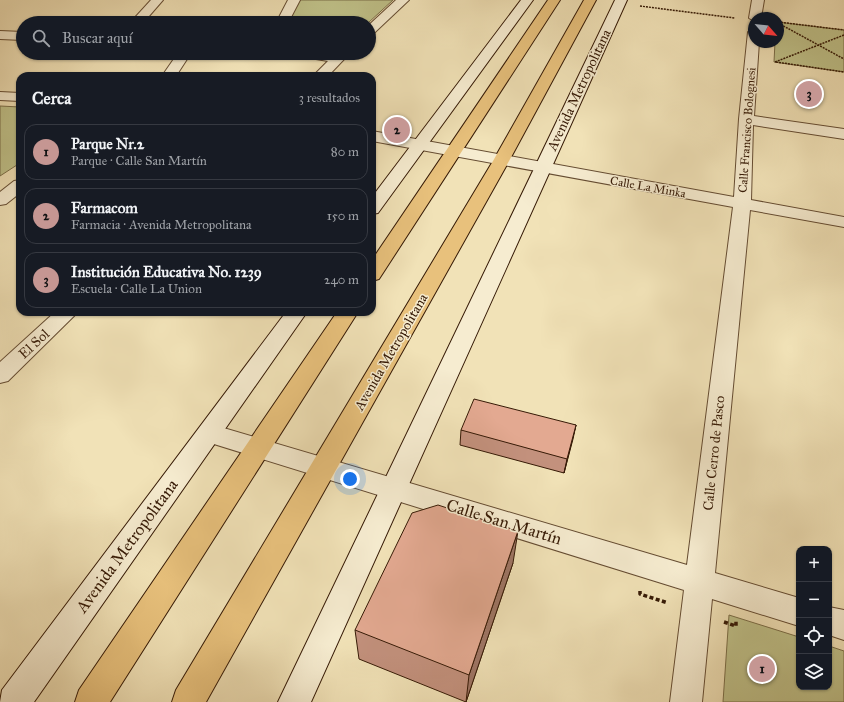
<!DOCTYPE html>
<html lang="es">
<meta charset="utf-8">
<style>
body{margin:0;font-family:"IM FELL Great Primer",serif;background:#242831;color:#f1f3f6}
.controls{position:absolute;right:12px;bottom:12px;display:grid;overflow:hidden;border-radius:8px;box-shadow:0 1px 3px #0004}
.controls button{width:36px;height:36px;display:grid;place-items:center;padding:0;border:0;border-bottom:1px solid #363941;background:#171b24;color:#f1f3f6;font:20px sans-serif}
.compass{position:absolute;left:748px;top:12px;width:36px;height:36px;border-radius:50%;background:#171b24;box-shadow:0 1px 3px #0004;rotate:118deg}
.you{position:absolute;left:350px;top:479px;width:14px;height:14px;margin:-10px;border:3px solid #fff;border-radius:50%;background:#1a73e8;box-shadow:0 0 0 6px #1a73e833}
.badge{display:grid;place-items:center;width:26px;height:26px;border-radius:50%;background:#c59692;color:#111;font-size:13px;font-weight:700}
.pin{position:absolute;translate:-50% -50%;border:2px solid #fff;box-shadow:0 1px 4px #0006}
.list{margin:0;padding:0;list-style:none}
h2{display:flex;justify-content:space-between;align-items:center;height:52px;margin:0;padding:0 16px;font-size:17px}
h2 small{font-size:13px;font-weight:400;color:#9ea1a6}
.list li{display:grid;grid-template-columns:26px 1fr auto;gap:12px;align-items:center;box-sizing:border-box;height:56px;margin:0 8px 8px;padding:0 8px;border:1px solid #363941;border-radius:12px}
.list b{display:block;font-size:15px;white-space:nowrap}
.list p{margin:0;font-size:13px;white-space:nowrap;color:#9ea1a6}
.list em{font-size:13px;font-style:normal;color:#9ea1a6}
.icon{flex:none;width:22px;height:22px;fill:none;stroke:currentColor;stroke-width:2;stroke-linecap:round;stroke-linejoin:round}
.map{position:relative;flex:none;width:844px;height:702px;overflow:hidden}
.search{position:absolute;background:#171b24;box-shadow:0 1px 3px #0004;left:16px;top:16px;width:360px;height:44px;display:flex;align-items:center;gap:10px;box-sizing:border-box;padding:0 14px;border-radius:22px;color:#9ea1a6;font-size:15px}
.panel{position:absolute;background:#171b24;box-shadow:0 1px 3px #0004;left:16px;top:72px;width:360px;height:244px;border-radius:12px}
.map>svg:first-child{display:block}
.green{fill:#c0c28a;stroke:#7b6e48}
.lines{fill:none;stroke-linecap:round;stroke-linejoin:round}
.street-casing{stroke:#654c32;stroke-width:2}
.secondary-casing{stroke:#361a06;stroke-width:2}
.primary-casing{stroke:#361a06;stroke-width:2}
.path-far1{stroke:#361a06;stroke-width:1.5;stroke-dasharray:2 1;stroke-linecap:butt}
.path{stroke:#361a06;stroke-width:3.5;stroke-dasharray:4 2.5;stroke-linecap:butt}
.street{fill:#f6ecd0;fill-rule:evenodd}
.secondary{fill:#f6ecd0;fill-rule:evenodd}
.primary{fill:#e8c17c;fill-rule:evenodd}
.wall{fill:#c3917d;stroke:#361a06}
.shaded-wall{fill:#9f7666;stroke:#361a06}
.building{fill:#e3a991;stroke:#361a06}
.labels{text-anchor:middle;dominant-baseline:central;stroke-width:3;stroke-linejoin:round;paint-order:stroke}
.far-street-label{font-size:12px;fill:#361a06;stroke:#f6ecd0}
.street-label{font-size:14px;fill:#361a06;stroke:#f6ecd0}
.near-street-label{font-size:17px;fill:#361a06;stroke:#f6ecd0}
</style>
<div class="map">
<svg width="844" height="702" viewBox="0 0 844 702">
<rect width="100%" height="100%" fill="#f1e2b7"/>
<filter id="stains"><feTurbulence type="fractalNoise" baseFrequency=".005" numOctaves="4"/><feColorMatrix values="0 0 0 0 .2 0 0 0 0 .09 0 0 0 0 .02 0 0 0 .5 -.17"/></filter>
<radialGradient id="worn" r=".72"><stop offset=".6" stop-color="#630" stop-opacity="0"/><stop offset="1" stop-color="#630" stop-opacity=".3"/></radialGradient>
<!-- green -->
<path class="green" d="M297,0H393L368,23H284Z
M778,22L844,30V72L774,62L775,42H778Z
M0,106L20,107V163L0,176Z
M729,615L799,637V687H829V646L844,651V702H723Z"/>
<g class="lines">
<!-- street casing -->
<g class="street-casing">
<path id="street" d="M151,0H163L143,23H130Z
M288,0H300L288,23H276Z
M396,0H409L373,34L369,35V25Z
M752,0H764L761,18H754V21L749,18Z
M754,28V42H759L754,116L844,129V139L753,125L751,200L844,217V227L750,210L715,573L799,598V626L712,599L702,702H670L684,590L201,440L198,433L201,426L210,424L687,565L733,207L372,141V131L734,197L739,119L748,32Z
M0,31L23,32V40L0,39Z
M178,53H191L176,76H162Z
M297,53L335,55L350,53L328,76H313L328,61L298,56Z
M0,92L20,93V101L0,100Z
M20,180V193L6,204L0,205V192L14,181Z
M55,312H78L8,381L0,383V362Z
M829,607L844,610V640L829,635Z"/>
</g>
<!-- secondary casing -->
<g class="secondary-casing">
<path id="secondary" d="M521,0H533L378,213L372,214V197Z
M615,0H627L311,702H278Z
M286,312H307L34,702H0L2,690Z"/>
</g>
<!-- primary casing -->
<g class="primary-casing">
<path id="primary" d="M548,0H560L379,279L372,281V260Z
M584,0H596L509,161L206,702H172L176,690L493,161Z
M337,312H358L110,702H75L79,690Z"/>
</g>
<!-- path-far1 -->
<path class="path-far1" d="M640,6L735,18
M315,18L347,19
M778,22L844,30
M778,23L844,59
M775,62L844,35
M776,62L844,72"/>
<!-- path -->
<path class="path" d="M640,591V594L668,603
M724,622L736,626V621"/>
<!-- street -->
<use href="#street" class="street"/>
<!-- secondary -->
<use href="#secondary" class="secondary"/>
<!-- primary -->
<use href="#primary" class="primary"/>
</g>
<!-- wall -->
<path class="wall" d="M576,425L564,473L460,445L461,430Z
M513,563L466,702L359,659L355,630Z"/>
<!-- shaded-wall -->
<path class="shaded-wall" d="M576,425L573,439L564,473L567,459Z
M518,531L513,563L466,702L469,675Z"/>
<!-- building -->
<path class="building" d="M474,399L576,425L567,459L461,430Z
M438,505L518,531L469,675L355,630L412,513Z"/>
<g class="labels">
<!-- far-street labels -->
<g class="far-street-label">
<text transform="translate(747 130) rotate(-86)">Calle Francisco Bolognesi</text>
<text transform="translate(648 187) rotate(10)">Calle La Minka</text>
</g>
<!-- street labels -->
<g class="street-label">
<text transform="translate(579 90) rotate(-65)">Avenida Metropolitana</text>
<text transform="translate(34 344) rotate(-43)">El Sol</text>
<text transform="translate(391 352) rotate(-60)">Avenida Metropolitana</text>
<text transform="translate(714 453) rotate(-84)">Calle Cerro de Pasco</text>
</g>
<!-- near-street labels -->
<g class="near-street-label">
<text transform="translate(504 522) rotate(17)">Calle San Martín</text>
<text transform="translate(127 546) rotate(-54)">Avenida Metropolitana</text>
</g>
</g>
<rect width="100%" height="100%" filter="url(#stains)"/>
<rect width="100%" height="100%" fill="url(#worn)"/>
</svg>
<div class="controls">
<button>+</button>
<button>−</button>
<button><svg class="icon" aria-label="locate" viewBox="0 0 24 24"><circle cx="12" cy="12" r="6"/><path d="M12 2v4M12 18v4M2 12h4M18 12h4"/></svg></button>
<button><svg class="icon" aria-label="layers" viewBox="0 0 24 24"><path d="M12 4l9 5-9 5-9-5zM3 14l9 5 9-5"/></svg></button>
</div>
<svg class="compass" viewBox="-18 -18 36 36"><path d="M0-13l5 13h-10z" fill="#e53935"/><path d="M0 13l5-13h-10z" fill="#9ea1a6"/></svg>
<div class="you"></div>
<div class="pin badge" style="left:762px;top:669px">1</div>
<div class="pin badge" style="left:397px;top:130px">2</div>
<div class="pin badge" style="left:809px;top:94px">3</div>
<div class="search"><svg class="icon" aria-label="search" viewBox="0 0 24 24"><circle cx="10" cy="10" r="6"/><path d="M15 15l6 6"/></svg>Buscar aquí</div>
<section class="panel">
<h2>Cerca<small>3 resultados</small></h2>
<ul class="list">
<li><span class="badge">1</span><div><b>Parque Nr.2</b><p>Parque · Calle San Martín</p></div><em>80 m</em></li>
<li><span class="badge">2</span><div><b>Farmacom</b><p>Farmacia · Avenida Metropolitana</p></div><em>150 m</em></li>
<li><span class="badge">3</span><div><b>Institución Educativa No. 1239</b><p>Escuela · Calle La Union</p></div><em>240 m</em></li>
</ul>
</section>
</div>
